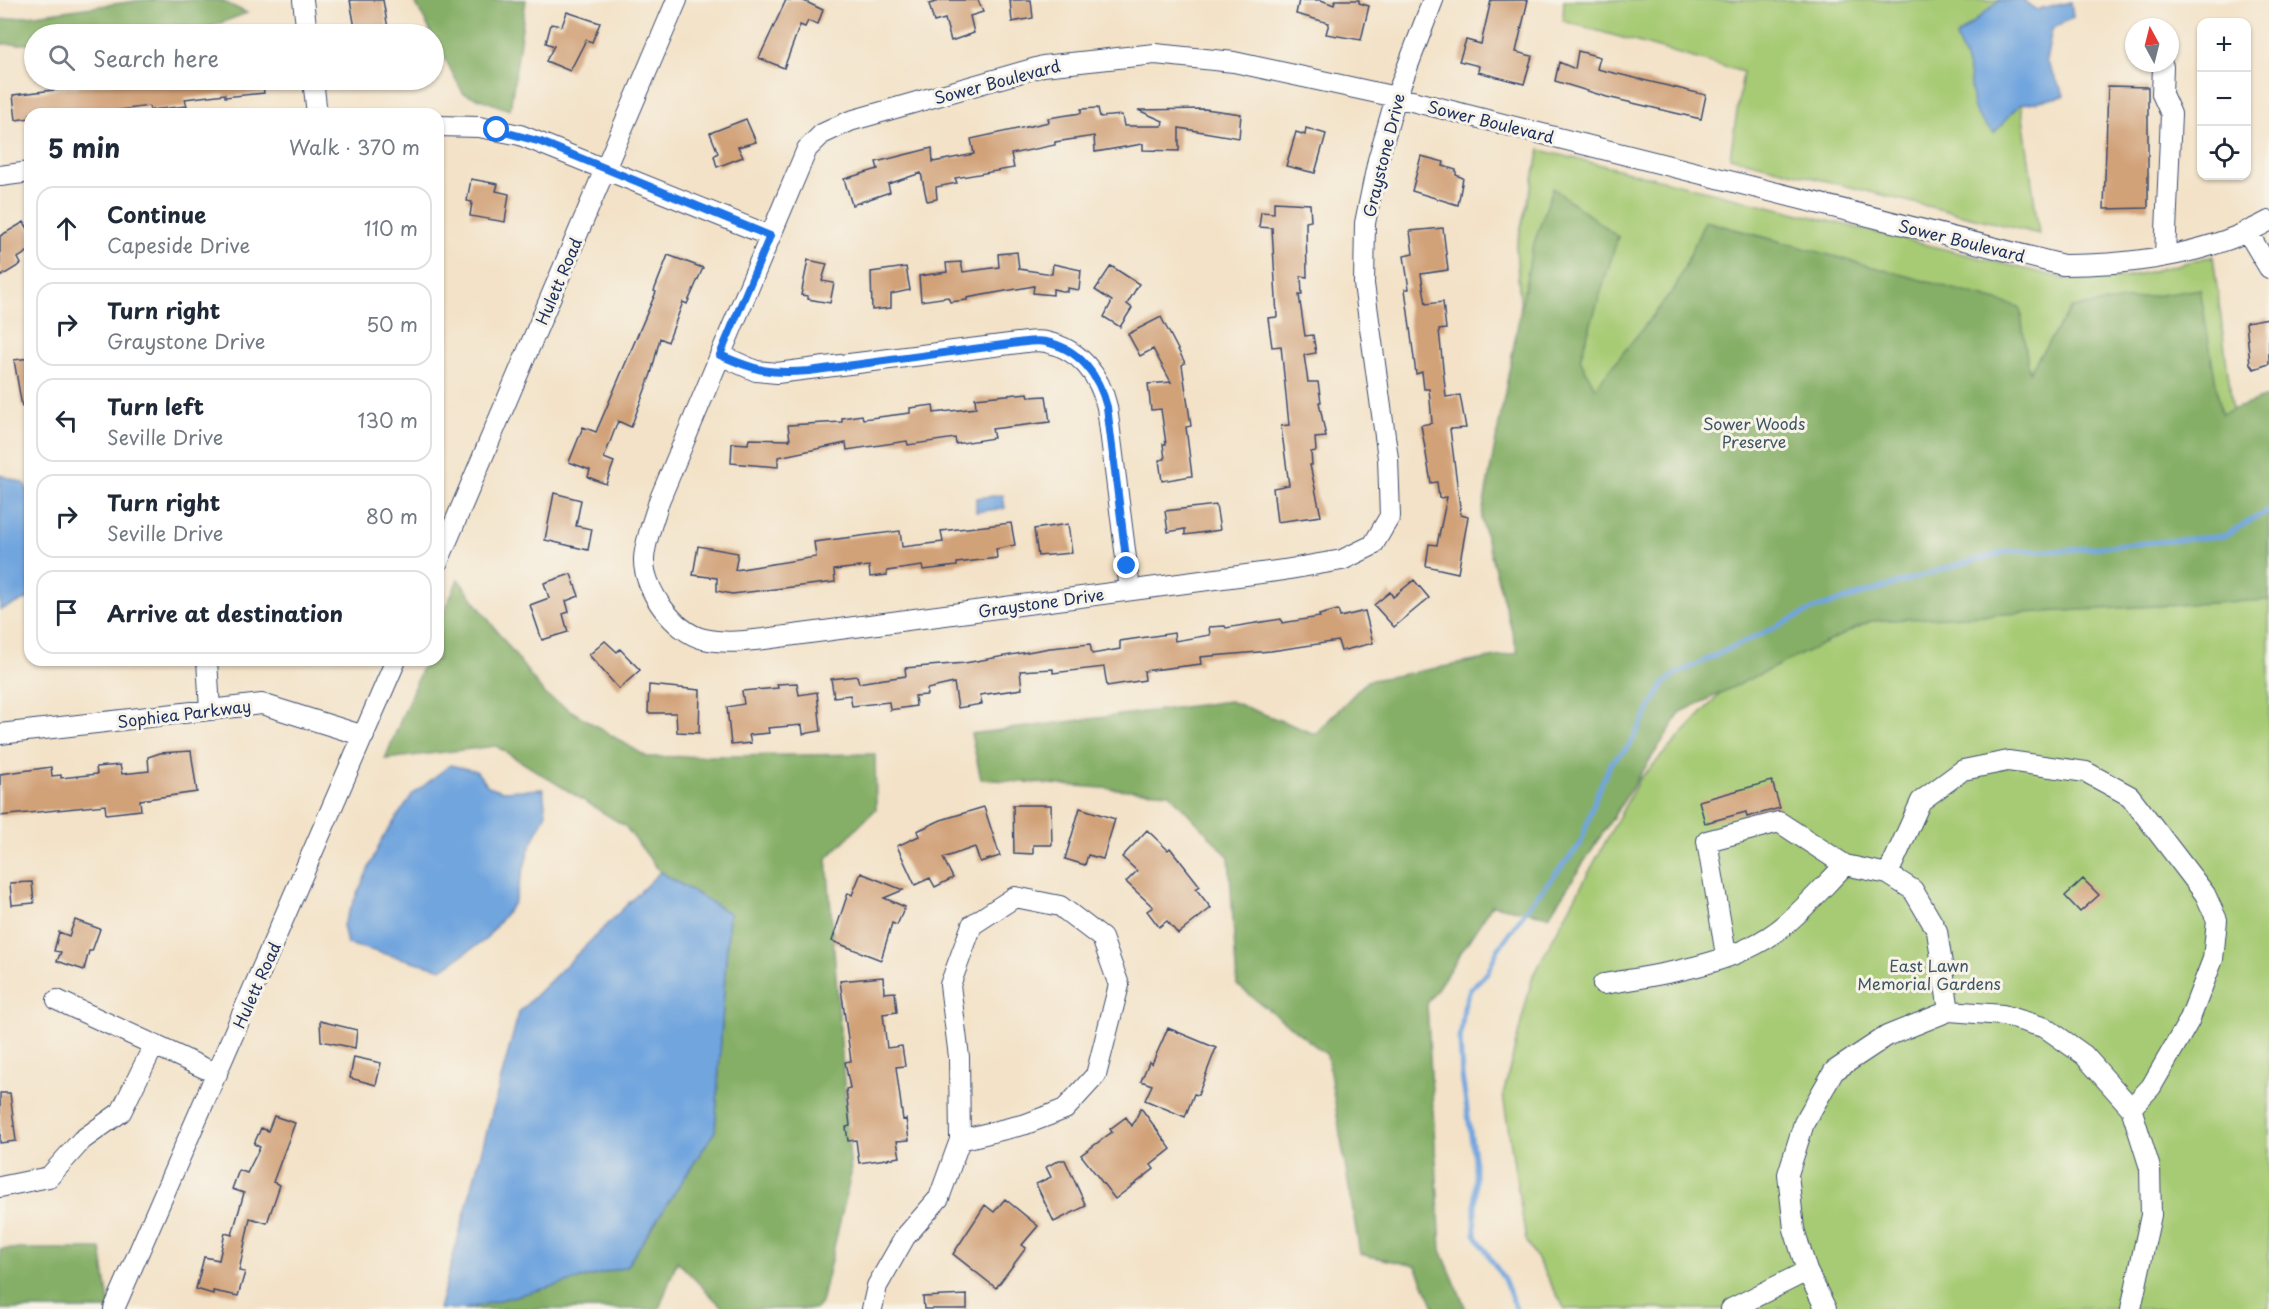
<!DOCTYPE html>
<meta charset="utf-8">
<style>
body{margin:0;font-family:"Playpen Sans",sans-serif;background:#f2f2f3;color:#1f2937}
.controls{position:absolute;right:18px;top:18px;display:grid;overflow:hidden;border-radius:12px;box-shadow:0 2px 4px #0004}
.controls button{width:54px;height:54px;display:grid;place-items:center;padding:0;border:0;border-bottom:2px solid #e0e1e3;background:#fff;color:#1f2937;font:30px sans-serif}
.compass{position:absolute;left:2125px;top:18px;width:54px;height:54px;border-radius:50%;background:#fff;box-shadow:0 2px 4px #0004;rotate:353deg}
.stop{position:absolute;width:18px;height:18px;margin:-14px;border:4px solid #1a73e8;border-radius:50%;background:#fff}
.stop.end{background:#1a73e8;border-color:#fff;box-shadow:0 2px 6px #0008}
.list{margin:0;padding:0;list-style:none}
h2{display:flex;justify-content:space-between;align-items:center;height:78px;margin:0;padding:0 24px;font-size:26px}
h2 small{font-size:20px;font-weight:400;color:#747a83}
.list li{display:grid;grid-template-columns:39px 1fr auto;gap:18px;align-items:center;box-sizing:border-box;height:84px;margin:0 12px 12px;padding:0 12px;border:2px solid #e0e1e3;border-radius:18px}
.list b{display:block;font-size:22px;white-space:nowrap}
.list p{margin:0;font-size:20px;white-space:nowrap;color:#747a83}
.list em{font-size:20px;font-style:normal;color:#747a83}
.icon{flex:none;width:33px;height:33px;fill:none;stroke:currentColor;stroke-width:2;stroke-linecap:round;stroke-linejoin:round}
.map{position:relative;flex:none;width:2269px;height:1309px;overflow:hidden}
.search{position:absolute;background:#fff;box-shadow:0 2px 4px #0004;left:24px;top:24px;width:420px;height:66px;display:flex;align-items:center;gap:15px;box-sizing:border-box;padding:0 21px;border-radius:33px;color:#747a83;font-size:22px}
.panel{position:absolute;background:#fff;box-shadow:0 2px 4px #0004;left:24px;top:108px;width:420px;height:558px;border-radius:18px}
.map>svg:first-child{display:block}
.green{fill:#a7cb75;stroke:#617d6a;stroke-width:1.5}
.forest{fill:#85af66;stroke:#506f62;stroke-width:1.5}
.water{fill:#71a5de;stroke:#466a9e;stroke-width:1.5}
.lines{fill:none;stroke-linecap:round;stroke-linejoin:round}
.stream{stroke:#71a5de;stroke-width:5}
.building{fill:#d1a178}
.minor-casing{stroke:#3b4a6e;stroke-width:22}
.minor{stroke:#fff;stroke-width:20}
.route{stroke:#1a73e8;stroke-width:8}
.labels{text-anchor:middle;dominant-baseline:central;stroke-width:6;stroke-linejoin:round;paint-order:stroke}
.street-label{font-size:16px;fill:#1b2f5e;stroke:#f7f3e8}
.park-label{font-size:16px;fill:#3e5664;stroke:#f7f3e8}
</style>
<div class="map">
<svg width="2269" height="1309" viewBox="0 0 2269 1309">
<rect width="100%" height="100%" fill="#f7f3e8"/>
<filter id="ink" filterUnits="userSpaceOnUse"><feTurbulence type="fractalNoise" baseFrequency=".0167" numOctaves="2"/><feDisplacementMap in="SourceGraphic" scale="12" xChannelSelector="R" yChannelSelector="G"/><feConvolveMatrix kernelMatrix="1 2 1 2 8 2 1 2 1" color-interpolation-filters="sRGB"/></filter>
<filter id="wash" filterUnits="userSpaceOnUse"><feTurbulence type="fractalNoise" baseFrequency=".008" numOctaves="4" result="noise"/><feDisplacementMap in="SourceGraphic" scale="24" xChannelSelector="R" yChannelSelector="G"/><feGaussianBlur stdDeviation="1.35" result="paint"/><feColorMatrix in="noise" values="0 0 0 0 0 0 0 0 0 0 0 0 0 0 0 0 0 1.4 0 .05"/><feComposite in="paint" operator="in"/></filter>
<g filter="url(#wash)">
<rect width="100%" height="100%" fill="#f3e2c7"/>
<!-- green -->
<path class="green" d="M1564,0H2007L2039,234L1730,157L1743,72L1563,21Z
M1540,150L2066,279L2124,278L2213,256L2256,591L2269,590V1309H1565L1526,1240L1503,1095L1533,975L1639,780L1753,659L1546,648L1516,248Z"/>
<!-- forest -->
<path class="forest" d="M143,0H220L247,13L191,34H34V44H0V20Z
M414,0H526L510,110L463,93Z
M1553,188L1618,237L1580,359L1595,388L1675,288L1705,221L2020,307L2029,372L2071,308L2200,289L2221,414L2269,396V600L1871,621L1681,712L1549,916L1492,905L1427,1004L1441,1250L1466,1309H1435L1416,1266L1360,1254L1327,1055L1237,985L1229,857L1169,793L981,779L971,734L1230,701L1315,734L1367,681L1518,653L1481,519L1532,249Z
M458,579L545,695L647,757L875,754L876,809L827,858L851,1174L821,1303L816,1309H724L677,1261L659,1309H465L626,1267L715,1131L729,913L660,872L625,826L496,746L385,759L425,660H438V627Z
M0,1249H101L110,1309H0Z"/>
<!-- water -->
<path class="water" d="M2000,0H2022L2038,10L2071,2L2073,17L2052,29L2046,61L2065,96L2019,105L1994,133C1962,105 1977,101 1968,69C1965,58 1960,47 1956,37Z
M0,475L24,483L30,495V598L0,610Z
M1003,495L1005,508L976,512V498Z
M450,765L476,771L488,786L503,791L543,789L546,813L529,850L514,903L485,940L442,969L347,944L343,925L382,839L412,795Z
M660,872L729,913L715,1131L626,1267L466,1309H439L519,1012Z"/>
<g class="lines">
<!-- stream -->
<path class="stream" d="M1516,1309L1505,1281L1475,1234V1163L1462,1076L1460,1039L1464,1007L1470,989L1488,972L1497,951L1531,903L1580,845L1598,791L1611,763L1629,746L1663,685L1674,675L1814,609L1960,564L2011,551H2055L2224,536L2269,510"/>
</g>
<g id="blocks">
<!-- building -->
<path class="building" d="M350,0H383L389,34H356Z
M786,0H802L823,10L818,24L808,21L805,27L800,25L784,68L759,58Z
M942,0H978L983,12L970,16L974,33L951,41L945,19L934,22L929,4Z
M1010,0H1031L1033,18L1012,22Z
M1299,0H1321L1334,5L1335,0H1359V3L1369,6L1361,40L1326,34L1329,23L1296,14Z
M1491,0H1528L1516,52L1532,56L1524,84L1478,72L1479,66L1459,61L1466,40L1481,44Z
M567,12L600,23L592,42L586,40L570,71L546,61L554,46L546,43L551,24L562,26Z
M1578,51L1600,57L1597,69L1706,95L1701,119L1607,97L1555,81L1559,62L1575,69Z
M135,80H262L264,93L225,97V94L185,99L187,106L150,110L149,106L91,114H30V118L16,120L13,95Z
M2108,86L2148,87V208L2104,209Z
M1098,108L1100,117L1122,115L1124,126H1162L1163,121L1138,110L1205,109L1241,114L1239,138L1179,128V151L1143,150V144L1095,152L1094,136L1055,142V145L1011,154L1014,168L955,178L957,183L936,187L937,199L927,201L921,173L888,184L890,192L852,205L844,179L878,169L876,162L932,148L933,162L974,154L971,139L1049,122L1048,118L1081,113V109Z
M746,119L756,142L738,147L743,157L717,167L714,156L718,153L710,133Z
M1306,128L1326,134L1315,173L1286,166L1296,132L1305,135Z
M1421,156L1444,162L1443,166L1456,170V175L1463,178L1458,205L1412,191Z
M471,179L498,184L496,191L509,194L505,222L470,216L472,202L467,201Z
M1274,202L1310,204L1311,221L1306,222L1307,277L1301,276L1302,295H1299L1305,336L1313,335L1316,353L1304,355L1308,382H1318L1321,402H1319L1326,437L1315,438L1316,451L1311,452L1312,465H1310L1321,516L1277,522L1273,488L1289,485L1281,426L1289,425L1281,346L1272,347L1268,318L1277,317L1272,228L1259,227L1261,212L1274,213Z
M24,222L30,232V250L18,258L21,264L0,277V236Z
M1443,228L1448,270L1421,274L1426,304L1443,302L1446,329L1439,330L1446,397L1460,395L1466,428L1450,429L1461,515L1468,517L1458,573L1426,566L1429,544L1437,545L1447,497L1439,498L1437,482L1431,483L1421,425L1432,423L1429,389H1424L1422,372L1416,374L1405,289H1409L1404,256L1413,254L1410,231Z
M1017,252L1019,269L1052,274L1053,264L1081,270L1079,290L1067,288V292L1053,289V295L1033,293L1034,286L967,298V300L950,302L948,297L921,301L919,276L947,272L946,263L961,262L963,272L999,267L998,254Z
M668,255L703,268L687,304L683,302L668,342L660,338L651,374L631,427L618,421L604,458L614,462L606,484L588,477L590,470L569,462L583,427L596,432L656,292L654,291Z
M808,260L827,264L822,281L834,283L830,303L808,299V296L801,295Z
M1111,266L1139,284L1127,304L1132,308L1120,327L1104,317L1112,301L1095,290Z
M906,267L910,290L891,294V308L872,310L871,272Z
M1161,317L1185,363L1182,365L1191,426L1186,427L1192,476L1162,481L1159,460L1165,459L1163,444H1166L1161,409L1151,410L1148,384L1171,382L1153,349L1140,356L1128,334Z
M2269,318V364L2254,369L2250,364L2246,322Z
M30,358V406L22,407L14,360Z
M1028,393L1029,397L1046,396L1050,422L992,429L994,438L956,444L955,438L908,445L907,441L847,450L846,443L778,457V467L731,463L732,443L748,444L749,439L790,440L788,425L842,422V418L862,415L863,419L910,413V408L933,405L934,413L976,408L975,398Z
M554,493L581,500L576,526L592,529L588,550L545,540Z
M1216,505L1220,530L1185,535V529L1168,532L1165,511Z
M1011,523L1015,545L996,549L997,558L957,563V566L923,570L922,566L887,571V575L870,577L869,566L834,570L835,582L732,594L717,591V578L693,575L698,546L738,553L735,570L816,557L814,542L900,531L902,547L943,542L941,531Z
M1068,524L1072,553L1038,556L1034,529Z
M571,574L579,596L566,601L569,612L563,614L568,632L542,640L530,605L549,598L544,583Z
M1414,580L1429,598L1394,627L1374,605L1390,592L1393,597Z
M1338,610L1340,617L1365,611L1373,643L1341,651L1338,641L1271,651L1200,657L1201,664L1144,671L1145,680L1107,686L1104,667L1053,673V669L1020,671L1022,689L980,695L982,704L958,708L954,683L927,689V695L915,696L916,706L890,710L889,702L852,706L850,695L834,697L831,679L857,676L859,683L870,681L906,676L905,668L965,663L1050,648L1090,644L1092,654L1120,649V641L1174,633L1175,641L1210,635L1209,627L1225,626L1226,628L1281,619L1282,623L1320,617L1319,615Z
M605,641L617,652L620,649L640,670L619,689L589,655Z
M797,683L799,695L817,692L821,731L803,734L802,725L768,728L769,733L749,735L751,743L731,745L727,707L744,704L742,691L778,688L777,684Z
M649,685L700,690L699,733L677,732L676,713H648Z
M191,751L197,792L140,800L141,810L106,814L105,805L0,816V774L51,767L52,776L61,775V778L97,774L96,767L120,765L122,774L149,771L148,757L160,753Z
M1772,781L1780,808L1747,817L1746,812L1705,823L1699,801Z
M1013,805H1051L1052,845H1033V854L1014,853Z
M984,807L1000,856L980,862L975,847L943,858L953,878L935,887L930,878L915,885L897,846L919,836L917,831L941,820Z
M1080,808L1115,819L1103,859L1088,855L1085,865L1065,859Z
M1147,830L1168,850L1170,848L1200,886L1196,889L1211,908L1178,934L1167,921L1159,927L1147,911L1153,907L1126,882L1137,871L1122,857Z
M861,873L903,890L884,898L905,907L897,925L892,923L881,960L832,941L848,893L852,895Z
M2083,879L2099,895L2080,912L2065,896Z
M32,882L34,903L12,905L10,883Z
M75,920L100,929L92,951H89L84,970L57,961L61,952L54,951L59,932L69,936Z
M883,977L884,993L895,992L897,1012L883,1014L887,1048L902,1046L905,1066L896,1067L903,1120L906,1119L909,1140L897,1141L900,1157L859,1163L856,1140L848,1141L846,1127L850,1126L846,1089L850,1088L845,1062L851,1061L840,981Z
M320,1021L357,1030L355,1048L321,1041Z
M1168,1028L1216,1048L1198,1095L1194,1094L1185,1117L1145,1100L1152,1085L1141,1081L1149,1062L1152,1064Z
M354,1057L381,1063L376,1085L350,1078Z
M0,1093H10L16,1141L0,1143Z
M1141,1108L1171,1149L1151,1165L1154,1169L1115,1199L1081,1155L1112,1132L1110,1129L1126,1117L1132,1126Z
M274,1116L295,1123L273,1182L280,1185L267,1223L250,1218L239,1271L245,1272L238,1296L213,1291V1294L196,1289L204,1257L219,1260L225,1233L232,1235L244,1193L232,1189L239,1170L247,1173L260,1147L254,1144L261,1128L268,1131Z
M1059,1160H1065L1086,1206L1054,1222L1036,1184L1051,1177L1046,1167Z
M1005,1199L1038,1226L1022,1245L1026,1248L996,1288L953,1254L985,1205L994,1212Z
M967,1295V1309H924L923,1297Z"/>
</g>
</g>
<g filter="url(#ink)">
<use href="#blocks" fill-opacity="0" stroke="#3b4a6e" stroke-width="1.5"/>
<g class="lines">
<!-- minor casing -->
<g class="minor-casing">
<path id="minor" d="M303,0L307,34
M1433,0L1396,97L1378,160L1365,223L1364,284L1388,458L1390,516L1373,545L1342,560L1284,570L764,639C744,641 724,644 704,639C674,632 643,589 644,559C645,540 654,519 659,501L807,149L822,134L850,121L1043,66L1155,54L1234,62L1396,97L2063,265C2132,265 2207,255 2269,221
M2163,66L2162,94L2171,114L2165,255
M313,80L317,114
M438,126L479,127L520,135L770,236
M0,176L30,172
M2247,231L2269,268
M720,355L756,371L777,373L1018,343C1026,342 1037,340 1046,342C1080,349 1100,376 1107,407L1130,590
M438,562L677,0
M207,660L210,710
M0,734L262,704L364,736
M1726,955L1707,841L1779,822L1845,865L1888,874
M1603,984C1662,975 1740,964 1786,924C1807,906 1826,884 1845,865
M57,1000L217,1074
M1949,1011L1937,931L1913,890L1888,874L1921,801L1963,770L2008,761L2086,772L2130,796L2205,894L2217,920L2213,959L2189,1021L2151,1087L2131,1108
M0,1187L49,1177L82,1140L121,1112L154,1045
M114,1309L396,660
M872,1309L877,1286L905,1237L939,1198L960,1140L959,1057L950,985L972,925L1015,897L1060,906L1102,938L1119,985L1096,1075L1065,1109L1026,1124L960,1140
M1731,1309L1807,1271
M1826,1309L1807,1271L1794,1229L1788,1174L1804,1123L1834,1071L1887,1036L1949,1011L2003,1015L2046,1028L2084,1055L2131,1108L2150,1168L2151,1215L2131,1309"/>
</g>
<!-- minor -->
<use href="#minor" class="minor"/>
</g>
</g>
<g class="lines" filter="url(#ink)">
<!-- route -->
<path class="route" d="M497,130L541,142L770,236L720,355C757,371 769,374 809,371L1018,343C1026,342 1037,340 1046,342C1080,349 1099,376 1107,407L1127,566"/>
</g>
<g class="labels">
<!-- street labels -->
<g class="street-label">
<text transform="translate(997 81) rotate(-15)">Sower Boulevard</text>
<text transform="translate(1491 121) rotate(14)">Sower Boulevard</text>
<text transform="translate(1383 155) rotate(-76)">Graystone Drive</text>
<text transform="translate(1962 240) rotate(14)">Sower Boulevard</text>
<text transform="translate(558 281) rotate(-67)">Hulett Road</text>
<text transform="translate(1041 602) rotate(-8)">Graystone Drive</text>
<text transform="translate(184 713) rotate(-7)">Sophiea Parkway</text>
<text transform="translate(256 985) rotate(-66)">Hulett Road</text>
</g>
<!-- park labels -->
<g class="park-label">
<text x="1754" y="423">Sower Woods<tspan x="1754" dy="18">Preserve</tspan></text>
<text x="1929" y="965">East Lawn<tspan x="1929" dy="18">Memorial Gardens</tspan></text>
</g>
</g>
</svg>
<div class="controls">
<button>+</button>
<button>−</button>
<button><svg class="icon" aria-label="locate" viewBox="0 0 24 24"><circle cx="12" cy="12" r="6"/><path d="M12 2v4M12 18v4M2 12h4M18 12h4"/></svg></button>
</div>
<svg class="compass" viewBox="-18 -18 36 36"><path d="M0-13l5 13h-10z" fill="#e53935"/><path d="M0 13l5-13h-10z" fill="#747a83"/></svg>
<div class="stop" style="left:497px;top:130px"></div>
<div class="stop end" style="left:1127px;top:566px"></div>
<div class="search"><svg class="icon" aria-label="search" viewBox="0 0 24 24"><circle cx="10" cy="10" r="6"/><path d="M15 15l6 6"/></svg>Search here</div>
<section class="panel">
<h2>5 min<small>Walk · 370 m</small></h2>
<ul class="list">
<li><svg class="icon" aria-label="ahead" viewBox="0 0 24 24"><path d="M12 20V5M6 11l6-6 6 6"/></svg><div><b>Continue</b><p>Capeside Drive</p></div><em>110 m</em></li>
<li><svg class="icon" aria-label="right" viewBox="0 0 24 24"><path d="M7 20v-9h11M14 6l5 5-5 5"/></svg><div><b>Turn right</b><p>Graystone Drive</p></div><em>50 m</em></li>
<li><svg class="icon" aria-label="left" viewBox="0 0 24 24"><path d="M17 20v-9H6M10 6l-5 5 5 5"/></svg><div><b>Turn left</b><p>Seville Drive</p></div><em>130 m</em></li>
<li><svg class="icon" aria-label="right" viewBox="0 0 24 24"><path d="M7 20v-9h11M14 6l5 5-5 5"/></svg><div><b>Turn right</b><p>Seville Drive</p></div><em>80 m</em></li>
<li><svg class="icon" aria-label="arrive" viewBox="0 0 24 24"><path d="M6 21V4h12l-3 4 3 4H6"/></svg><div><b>Arrive at destination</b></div></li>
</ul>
</section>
</div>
